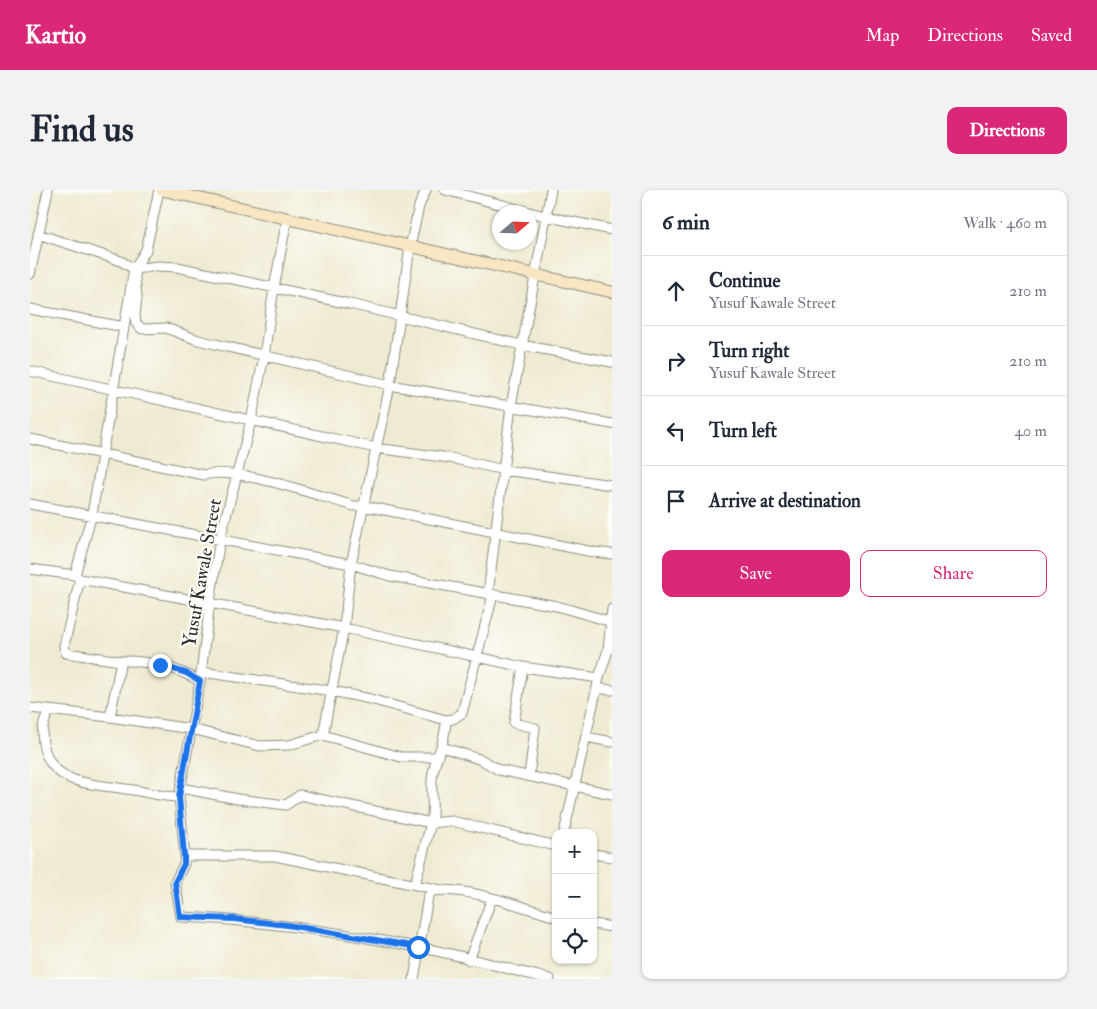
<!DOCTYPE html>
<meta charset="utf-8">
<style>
body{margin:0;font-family:"IM FELL Double Pica",serif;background:#f2f2f3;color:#1f2937}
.controls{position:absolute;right:15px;bottom:15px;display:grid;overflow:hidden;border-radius:10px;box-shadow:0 1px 4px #0004}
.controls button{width:45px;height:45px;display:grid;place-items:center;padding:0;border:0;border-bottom:1px solid #e0e1e3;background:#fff;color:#1f2937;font:25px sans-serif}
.compass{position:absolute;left:462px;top:15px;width:45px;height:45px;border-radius:50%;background:#fff;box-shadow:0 1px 4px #0004;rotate:71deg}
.stop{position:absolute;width:15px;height:15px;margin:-11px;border:4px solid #1a73e8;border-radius:50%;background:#fff}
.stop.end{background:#1a73e8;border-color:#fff;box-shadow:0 1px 5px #0008}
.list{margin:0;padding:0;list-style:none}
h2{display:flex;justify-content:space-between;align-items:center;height:65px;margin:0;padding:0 20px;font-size:21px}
h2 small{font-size:16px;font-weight:400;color:#747a83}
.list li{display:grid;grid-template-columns:32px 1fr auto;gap:15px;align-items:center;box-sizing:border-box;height:70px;padding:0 20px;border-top:1px solid #e0e1e3}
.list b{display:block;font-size:19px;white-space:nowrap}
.list p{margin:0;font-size:16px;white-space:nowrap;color:#747a83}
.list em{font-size:16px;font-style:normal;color:#747a83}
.actions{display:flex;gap:10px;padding:15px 20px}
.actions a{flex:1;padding:11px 0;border:1px solid #db2777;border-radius:10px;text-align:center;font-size:18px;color:#db2777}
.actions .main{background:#db2777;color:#fff}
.icon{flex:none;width:28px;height:28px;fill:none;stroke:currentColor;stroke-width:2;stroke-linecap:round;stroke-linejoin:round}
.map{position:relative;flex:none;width:582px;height:789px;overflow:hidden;border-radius:10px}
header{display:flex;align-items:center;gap:30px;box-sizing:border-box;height:70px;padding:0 25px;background:#db2777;color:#fff}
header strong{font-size:24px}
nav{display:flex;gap:28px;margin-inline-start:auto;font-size:18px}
.intro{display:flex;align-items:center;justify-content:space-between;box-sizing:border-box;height:120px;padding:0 30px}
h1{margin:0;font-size:35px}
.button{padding:12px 22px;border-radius:10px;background:#db2777;color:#fff;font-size:18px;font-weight:700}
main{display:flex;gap:30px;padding:0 30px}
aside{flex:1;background:#fff;border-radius:10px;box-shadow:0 1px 4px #0004}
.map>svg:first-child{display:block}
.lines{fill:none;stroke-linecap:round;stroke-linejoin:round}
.street-casing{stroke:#8d8b7e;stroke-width:11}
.secondary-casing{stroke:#8d8b7e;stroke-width:13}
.street{stroke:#fff;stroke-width:9}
.secondary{stroke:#f9e7c3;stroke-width:11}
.route{stroke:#1a73e8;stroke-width:6}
.labels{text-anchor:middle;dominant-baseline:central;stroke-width:4.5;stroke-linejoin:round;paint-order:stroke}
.street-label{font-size:19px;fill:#2b2b2b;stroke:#fdfcf7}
</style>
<header>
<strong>Kartio</strong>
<nav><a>Map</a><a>Directions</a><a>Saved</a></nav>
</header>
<div class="intro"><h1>Find us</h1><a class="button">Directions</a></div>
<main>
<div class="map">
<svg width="582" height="789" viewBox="0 0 582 789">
<rect width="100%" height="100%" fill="#fdfcf7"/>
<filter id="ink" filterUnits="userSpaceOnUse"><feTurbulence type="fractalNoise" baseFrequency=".02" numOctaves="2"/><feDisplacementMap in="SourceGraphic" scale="10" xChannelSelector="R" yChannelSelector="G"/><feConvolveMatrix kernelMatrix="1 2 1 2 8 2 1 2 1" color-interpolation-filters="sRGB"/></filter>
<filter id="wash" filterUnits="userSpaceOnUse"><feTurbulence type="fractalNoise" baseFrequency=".0096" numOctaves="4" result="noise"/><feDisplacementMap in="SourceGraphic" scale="20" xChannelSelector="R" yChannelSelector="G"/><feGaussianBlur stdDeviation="1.12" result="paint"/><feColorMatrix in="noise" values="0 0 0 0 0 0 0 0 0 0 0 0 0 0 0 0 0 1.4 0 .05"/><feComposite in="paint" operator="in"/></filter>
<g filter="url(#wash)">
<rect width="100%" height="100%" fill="#efebd2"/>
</g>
<g filter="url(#ink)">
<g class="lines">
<!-- street casing -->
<g class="street-casing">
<path id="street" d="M415,0L515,26L582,40
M257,29L244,98L234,166L221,231L190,349L180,412L170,491L149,607L155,666L154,674L145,692L151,727C230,730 309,742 387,757C432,765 476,779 520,789
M8,44L91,71L104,79L107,107L105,126L106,133L112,139L136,138L168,150L360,195L582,234
M104,79L128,76L147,77L320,114L491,155L582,172
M0,84L18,0
M0,119L94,137
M0,181L346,258L420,268L474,280L582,295
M0,249L174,285C207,276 288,306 324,316H335L563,362L582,364
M0,314L321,374L360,386L527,416L582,432
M0,379L45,385L50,389L314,438L493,477L569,488
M45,385L62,324L104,79L116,60L129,0
M50,389L34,456L36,463L91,471L80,527
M458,404L481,216L521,0
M91,471C118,470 147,478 170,491
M493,477L484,533L505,538L499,586
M172,482L302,501L340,509L416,530L423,529L432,523L463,405
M567,498L582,500
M0,518L80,527L161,539L230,556L259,555L293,545L314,438L321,374L360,195L380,57L389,16L396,0
M19,521C12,535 10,546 15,561C26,596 65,594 96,599C113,601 132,607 149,607
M416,530C416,554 403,570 402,590C401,605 404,618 401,633L422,631L526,656
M293,545L371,567H408
M556,547L582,552
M412,557L452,570L469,580L582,604
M151,598L208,609L256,615L270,605L401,633L385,694
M534,643L569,488L578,460L582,419
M563,664L582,667
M155,666H245L411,700
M563,734L582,737
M439,770L462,708
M384,789L398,707L402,701C438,696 491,717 526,727"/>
</g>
<!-- secondary casing -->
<g class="secondary-casing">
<path id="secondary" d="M132,0L582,102"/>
</g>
<!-- street -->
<use href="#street" class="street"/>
<!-- secondary -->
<use href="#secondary" class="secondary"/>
</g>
</g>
<g class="lines" filter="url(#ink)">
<!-- route -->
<path class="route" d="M130,475L156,483L170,491L149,607L154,666V674L145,692L150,727L204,729L257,735L388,757"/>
</g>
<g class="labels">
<!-- street labels -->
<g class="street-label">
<text transform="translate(172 383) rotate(-80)">Yusuf Kawale Street</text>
</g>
</g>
</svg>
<div class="controls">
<button>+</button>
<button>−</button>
<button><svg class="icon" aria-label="locate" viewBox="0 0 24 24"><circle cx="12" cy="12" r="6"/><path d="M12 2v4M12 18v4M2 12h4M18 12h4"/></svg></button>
</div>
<svg class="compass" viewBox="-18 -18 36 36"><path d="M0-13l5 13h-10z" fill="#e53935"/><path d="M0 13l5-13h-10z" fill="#747a83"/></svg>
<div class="stop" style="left:388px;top:757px"></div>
<div class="stop end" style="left:130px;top:475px"></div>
</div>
<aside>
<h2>6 min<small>Walk · 460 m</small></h2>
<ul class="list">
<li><svg class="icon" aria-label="ahead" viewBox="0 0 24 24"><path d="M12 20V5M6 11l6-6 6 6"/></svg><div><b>Continue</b><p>Yusuf Kawale Street</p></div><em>210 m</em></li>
<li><svg class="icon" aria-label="right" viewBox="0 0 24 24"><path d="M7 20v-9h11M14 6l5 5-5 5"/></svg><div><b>Turn right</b><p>Yusuf Kawale Street</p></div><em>210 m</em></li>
<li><svg class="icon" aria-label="left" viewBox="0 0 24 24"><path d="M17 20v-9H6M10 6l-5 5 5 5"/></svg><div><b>Turn left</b></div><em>40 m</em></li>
<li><svg class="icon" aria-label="arrive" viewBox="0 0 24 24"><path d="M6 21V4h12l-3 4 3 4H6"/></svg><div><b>Arrive at destination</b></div></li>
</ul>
<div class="actions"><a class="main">Save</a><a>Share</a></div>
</aside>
</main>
